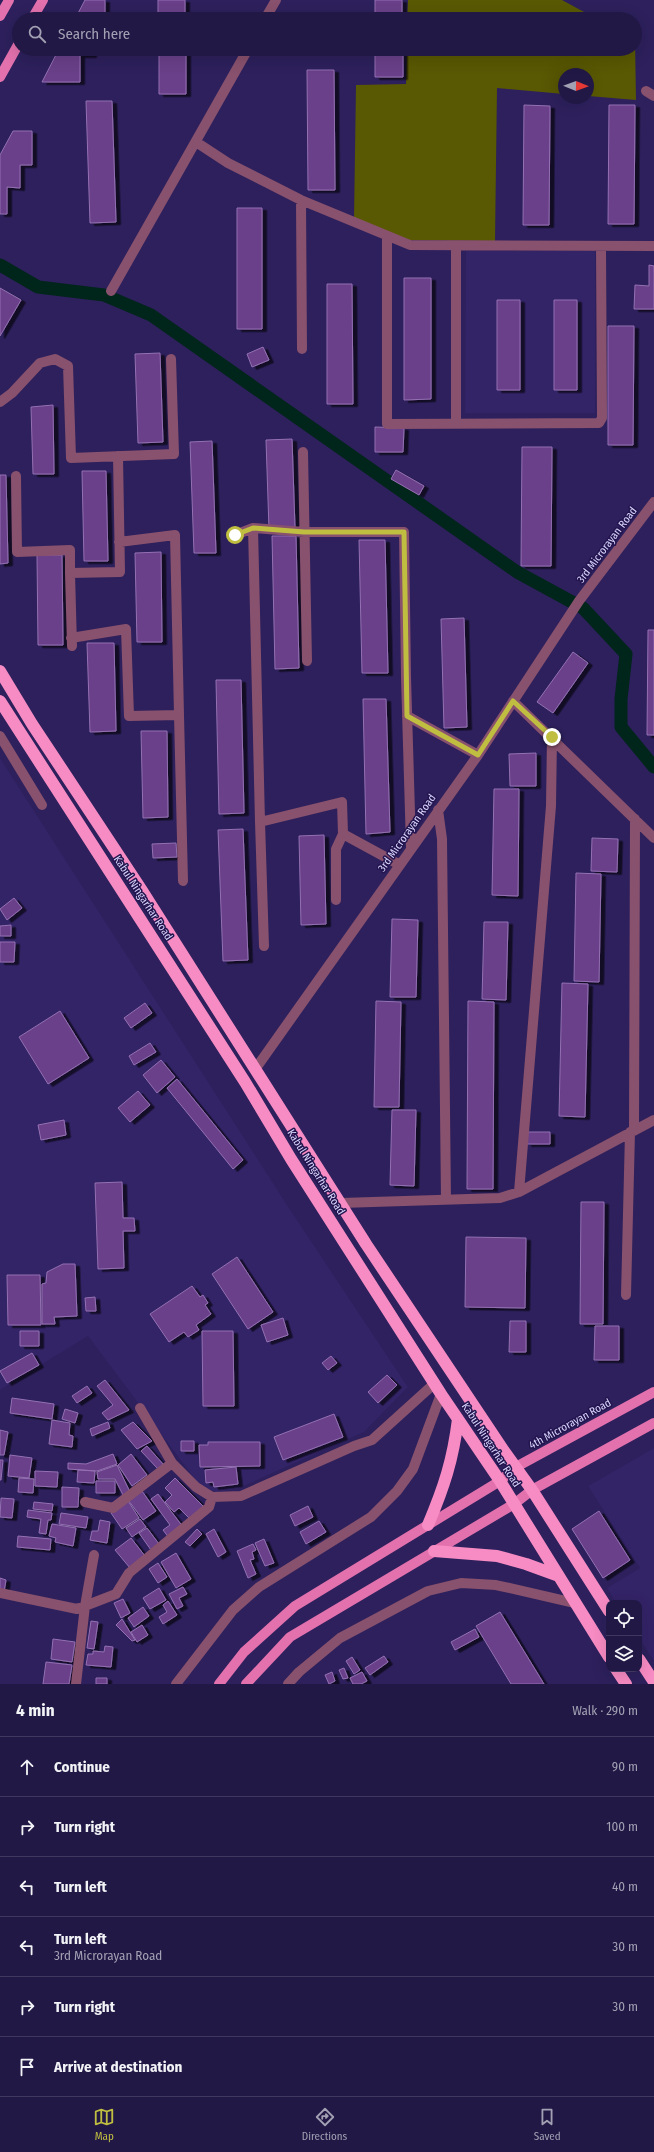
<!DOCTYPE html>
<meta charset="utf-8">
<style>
body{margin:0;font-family:"Fira Sans Condensed",sans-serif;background:#2a214c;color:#f1f3f6}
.controls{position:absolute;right:12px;bottom:12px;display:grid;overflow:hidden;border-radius:8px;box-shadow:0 4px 16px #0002}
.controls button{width:36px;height:36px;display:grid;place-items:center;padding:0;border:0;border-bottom:1px solid #3f375e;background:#221845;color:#f1f3f6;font:20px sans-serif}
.compass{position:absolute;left:558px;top:68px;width:36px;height:36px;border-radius:50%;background:#221845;box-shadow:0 4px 16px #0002;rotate:91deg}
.stop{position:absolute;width:12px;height:12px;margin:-9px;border:3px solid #c0be41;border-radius:50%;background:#fff}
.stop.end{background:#c0be41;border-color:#fff;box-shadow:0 1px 4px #0008}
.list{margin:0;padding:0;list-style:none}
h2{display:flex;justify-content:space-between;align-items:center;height:52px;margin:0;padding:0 16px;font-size:17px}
h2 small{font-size:13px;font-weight:400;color:#a2a0b3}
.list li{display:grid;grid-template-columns:26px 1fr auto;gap:12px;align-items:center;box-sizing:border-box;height:60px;padding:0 16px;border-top:1px solid #3f375e}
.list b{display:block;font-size:15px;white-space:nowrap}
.list p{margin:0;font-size:13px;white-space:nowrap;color:#a2a0b3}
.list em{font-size:13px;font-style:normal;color:#a2a0b3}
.icon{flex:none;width:22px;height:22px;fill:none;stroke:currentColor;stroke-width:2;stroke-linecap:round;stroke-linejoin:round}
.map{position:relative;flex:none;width:654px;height:1684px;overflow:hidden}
.search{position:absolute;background:#221845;box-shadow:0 4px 16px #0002;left:12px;right:12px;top:12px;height:44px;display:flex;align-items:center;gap:10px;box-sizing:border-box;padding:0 14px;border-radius:22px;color:#a2a0b3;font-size:15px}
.sheet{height:412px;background:#221845}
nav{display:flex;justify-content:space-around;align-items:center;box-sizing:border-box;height:56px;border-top:1px solid #3f375e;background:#221845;font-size:11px;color:#a2a0b3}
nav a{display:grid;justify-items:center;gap:2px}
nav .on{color:#c0be41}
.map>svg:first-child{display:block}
.built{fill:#332367}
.green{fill:#595803}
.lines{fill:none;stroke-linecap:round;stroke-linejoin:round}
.canal{stroke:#00251a;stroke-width:13}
.building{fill:#693f89;stroke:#9471b2;filter:url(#shadow)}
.minor{stroke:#88516d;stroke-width:10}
.major{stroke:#e271ad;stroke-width:10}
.highway{stroke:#f78bc3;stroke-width:12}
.route{stroke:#c0be41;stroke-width:5}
.labels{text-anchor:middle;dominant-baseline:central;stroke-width:3;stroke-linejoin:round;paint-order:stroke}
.street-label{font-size:11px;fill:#d9d6fc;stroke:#241550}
</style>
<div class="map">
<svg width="654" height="1684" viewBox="0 0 654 1684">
<defs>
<filter id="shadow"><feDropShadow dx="4.5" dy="2.5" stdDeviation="0" flood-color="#0009"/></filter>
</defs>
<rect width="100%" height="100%" fill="#2d205c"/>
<!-- built -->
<path class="built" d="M466,251H595V413H465Z
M0,758L289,1208L408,1387L364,1432L237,1489L216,1492L200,1486L88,1336L0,1390Z
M654,1448V1661L639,1638V1603H616L607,1588L640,1568L588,1486Z"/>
<!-- green -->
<path class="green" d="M408,0H562L597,19H407Z
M635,40L636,100L588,96V74H564V94L497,88L495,241L408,240L354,219L356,85L406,84L407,49H635Z"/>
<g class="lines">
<!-- canal -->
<path class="canal" d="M0,265L38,287L104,295L151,315L517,572L583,608L626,654L621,699V727L654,767"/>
</g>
<!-- building -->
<path class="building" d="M85,0H105V19H75Z
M158,0H185V19H158Z
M375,0H402V19H375Z
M59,49H92V55H80V82H42Z
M159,49H186V94H159Z
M375,49H403V77H375Z
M307,70H334L335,190H308Z
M86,101H112L116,222L90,223Z
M524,105L550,106L549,225H523Z
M609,105H635L634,224H608Z
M13,131H32V165H20V188L7,187V214H0V155Z
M237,208H262V329H237Z
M649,265L654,266V309H634L635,285L649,286Z
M404,278H431V399L404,400Z
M327,284H352L353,404H327Z
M0,288L21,300L0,336Z
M497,300H520V390H497Z
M554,300H577V390H554Z
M608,326H634L633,445H608Z
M263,347L269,360L252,367L247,354Z
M160,353L163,442L138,443L135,354Z
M53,405L54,474H33L31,407Z
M375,427L404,428L403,452H375Z
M292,439L295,528L269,529L266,440Z
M212,441L216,553H194L190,442Z
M522,447H552L551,566H521Z
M396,470L424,486L419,495L391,479Z
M82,471H106L108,561H84Z
M0,475H6L8,563L0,564Z
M272,536H296L299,668L275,669Z
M359,540H385L388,673H362Z
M161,552L162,642H137L135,553Z
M37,555H62L63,645H38Z
M464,618L467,727L444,728L441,619Z
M648,630H654V735H647Z
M87,643H114L116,731L90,732Z
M573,652L588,663L553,713L537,702Z
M216,680H241L244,813L219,814Z
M363,699H386L390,832L366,834Z
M141,731H167L168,817L143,818Z
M536,753V786H510L509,754Z
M494,789H519L518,896L492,895Z
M243,829L248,960L223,961L218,830Z
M324,835L326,924L301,925L299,836Z
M592,838L618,839L617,872L591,871Z
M176,843L177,857L153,858L152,844Z
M576,873L601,874L599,982L574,981Z
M14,898L22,908L7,920L0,909Z
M392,919L418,920L416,997H390Z
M484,922H508L506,1000L482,999Z
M11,925V936H0V926Z
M0,942H15L14,962H0Z
M562,983L588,984L585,1117L559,1116Z
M376,1001L401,1002L399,1107H374Z
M468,1001L494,1002L493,1189H467Z
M145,1003L152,1013L131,1028L124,1018Z
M60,1011L89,1058L48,1084L19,1037Z
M150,1043L156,1052L134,1065L129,1056Z
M161,1060L175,1077L157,1093L143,1075Z
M177,1079L243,1160L233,1169L167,1088Z
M138,1091L150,1105L130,1122L118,1108Z
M392,1110H416L414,1186L390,1185Z
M64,1120L66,1135L41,1140L38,1125Z
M528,1132H550V1144H527Z
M122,1182L123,1218H134L135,1231H123L124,1268L98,1269L95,1183Z
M581,1202H604L603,1324H580Z
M466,1237L526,1238L525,1308L465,1307Z
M237,1257L273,1312L248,1329L212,1274Z
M63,1264H75L77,1316L54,1317L55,1324H42V1284L46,1283L47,1272Z
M7,1275H40L41,1325H8Z
M192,1286L200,1297L203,1295L208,1303L205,1305L211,1314L196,1325L199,1330L188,1337L184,1332L169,1342L150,1314Z
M95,1297L96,1311H86L85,1298Z
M283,1318L288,1335L267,1342L261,1325Z
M510,1321H526V1352H509Z
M595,1326H619V1360H594Z
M20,1331H39V1346H20Z
M202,1331H233L234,1406H203Z
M32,1353L39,1365L7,1383L0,1371Z
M331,1356L337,1363L328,1370L322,1363Z
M387,1375L397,1385L378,1403L368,1392Z
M105,1380L129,1410L108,1420L102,1413L113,1405L97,1386Z
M87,1386L92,1393L77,1403L72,1396Z
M12,1398L54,1404L52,1419L10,1413Z
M65,1409L78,1413L75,1423L62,1419Z
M334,1414L343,1437L283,1460L274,1437Z
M52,1420L70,1423L69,1435L73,1436L72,1447L49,1444Z
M108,1422L110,1428L92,1436L90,1429Z
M133,1422L152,1441L137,1449L121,1430Z
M0,1430L8,1432L4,1455H0Z
M181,1441H194V1451H181Z
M208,1442H260V1466L200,1467L199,1445H208Z
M147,1446L163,1464L158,1469L141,1451Z
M113,1454L117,1464L97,1471L68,1469V1463L86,1464Z
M131,1454L147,1475L132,1486L118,1465Z
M10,1455L32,1458L29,1478L8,1476Z
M0,1460H3L1,1480H0Z
M117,1465L130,1492L123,1495L115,1479H98L97,1472Z
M236,1467L238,1484L214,1487L213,1482L206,1483L205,1470Z
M78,1470L95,1471L94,1483L77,1482Z
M35,1471L58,1472L57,1487L35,1486Z
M19,1478L34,1479L33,1493L18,1492Z
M175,1478L203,1506L190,1519L179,1508L174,1512L165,1502L172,1495L165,1488Z
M96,1481H115V1493H96Z
M62,1487L79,1488L78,1507H62Z
M142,1491L156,1511L143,1520L129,1501Z
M158,1494L183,1527L169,1538L163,1530L170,1525L151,1499Z
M1,1498L14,1499L12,1518L0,1517Z
M128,1501L139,1518L122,1529L111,1513Z
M34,1502L53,1504L52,1511L33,1509Z
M308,1506L313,1517L295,1526L290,1515Z
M28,1510L52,1513L51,1520H48L46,1534L39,1533L41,1519L27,1517Z
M599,1511L630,1560L603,1578L572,1529Z
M61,1513L88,1517L86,1528L59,1524Z
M140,1519L146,1527L132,1537L126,1528Z
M100,1520L110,1522L107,1543L90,1540L92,1531H98Z
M319,1521L326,1532L306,1544L300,1532Z
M52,1524L76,1528L73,1546L55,1542L56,1538L49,1536Z
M147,1528L159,1544L151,1550L139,1533Z
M197,1529L202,1534L190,1546L185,1542Z
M214,1529L226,1552L218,1557L206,1534Z
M18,1536L51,1539L50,1550L17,1547Z
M131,1538L145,1556L130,1568L115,1550Z
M264,1539L274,1563L265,1566L255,1543Z
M253,1544L256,1550L252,1552L254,1559L250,1560L256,1574L248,1578L237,1551Z
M176,1553L191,1579L176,1588L161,1562Z
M158,1563L167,1577L158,1583L149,1569Z
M0,1578L6,1580L4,1592L0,1591Z
M183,1587L187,1594L179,1598L183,1606L177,1609L169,1594Z
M159,1588L166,1600L150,1609L143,1598Z
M123,1599L130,1613L121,1618L114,1603Z
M168,1601L177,1615L163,1624L159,1617L167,1612L163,1605Z
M143,1607L149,1616L134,1627L128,1618Z
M500,1612L544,1684H511L476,1626Z
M122,1619L135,1640L132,1641L116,1625Z
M91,1621L98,1622L94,1649L87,1648Z
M142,1625L148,1635L137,1642L131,1632Z
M475,1629L479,1637L455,1650L451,1642Z
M53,1639L75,1642L72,1662L51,1659Z
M105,1646L113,1647L111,1667L86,1665L88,1654H93V1651L104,1652Z
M384,1656L388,1662L370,1675L365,1668Z
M352,1657L360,1670L354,1674L346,1661Z
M46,1662L72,1665L69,1684H43Z
M344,1668L348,1678L343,1679L339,1670Z
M332,1672L335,1681L329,1684L325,1675Z
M362,1672L367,1681L361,1684H353L350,1678Z
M96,1678H107V1684H96Z"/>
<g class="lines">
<!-- minor -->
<path class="minor" d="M265,19L276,0
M646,91L654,96
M196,142L228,163L301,200L410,245L654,246
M301,200L302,349
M387,236V424L599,423L602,418L601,246
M111,291L248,49
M0,402L12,393L40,363L55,359L68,366L71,458L174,454L171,359
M456,423V246
M303,452L307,661
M16,476L17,552L70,550V573
M253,528L260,822
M235,535L253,528L304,532H404L406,677L411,847
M119,542L175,535L179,715
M71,638L126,629L129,716L179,715L183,881
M72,646L70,573L120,572L118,456
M513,701L654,838
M407,716L478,755
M0,736L42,805
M438,810L442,839L446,1200
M336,900V849L343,834L400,865
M264,946L260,822L342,802L343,834
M256,1068L478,755L579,601L654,502
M634,1131L635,819
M519,1192L551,806L552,737
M341,1203L500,1198L519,1192L654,1120
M626,1295L630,1132
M140,1408L172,1463L196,1487L212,1497L241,1496L354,1446L372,1440L435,1383
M85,1502L113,1508L172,1463
M0,1593L77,1609L116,1594L129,1573L209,1507L212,1497
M76,1684L85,1606L94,1555
M176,1684L233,1610L259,1587L371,1517L397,1491L413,1469L441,1394
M288,1684L299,1672L340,1638L428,1591L461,1583L496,1585L575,1603"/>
<!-- major -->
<path class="major" d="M0,16L9,0
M32,19L43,0
M0,77L19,43
M219,1684L244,1652L295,1606L500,1481L516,1467L654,1392
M246,1684L290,1637L514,1504L532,1490L654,1423"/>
<!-- highway -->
<path class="highway" d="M0,671L32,724L141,889L366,1244L504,1451L532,1490L609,1611
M0,701L245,1082L291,1159L441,1394L500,1481L609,1657
M428,1525C444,1487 453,1460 458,1419
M434,1551L497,1556L526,1564L559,1576
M639,1659L654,1682
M616,1669L626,1684"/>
</g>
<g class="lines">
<!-- route -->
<path class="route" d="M235,535L253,528L304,532H404L407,716L478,755L513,701L552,737"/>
</g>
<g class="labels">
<!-- street labels -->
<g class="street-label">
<text transform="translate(607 545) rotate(-53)">3rd Microrayan Road</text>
<text transform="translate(407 833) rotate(-55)">3rd Microrayan Road</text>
<text transform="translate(143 898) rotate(57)">Kabul Ningarhar Road</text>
<text transform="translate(316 1172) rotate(58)">Kabul Ningarhar Road</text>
<text transform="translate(570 1424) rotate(-29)">4th Microrayan Road</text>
<text transform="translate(491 1445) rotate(57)">Kabul Ningarhar Road</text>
</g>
</g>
</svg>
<div class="controls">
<button><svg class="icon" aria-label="locate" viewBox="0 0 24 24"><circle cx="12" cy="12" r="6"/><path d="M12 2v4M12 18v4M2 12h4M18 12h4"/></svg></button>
<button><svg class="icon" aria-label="layers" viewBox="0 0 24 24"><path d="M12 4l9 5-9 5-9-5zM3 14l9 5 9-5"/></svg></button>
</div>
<svg class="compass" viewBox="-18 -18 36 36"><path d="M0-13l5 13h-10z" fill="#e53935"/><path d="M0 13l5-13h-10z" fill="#a2a0b3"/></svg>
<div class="stop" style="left:235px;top:535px"></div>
<div class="stop end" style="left:552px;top:737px"></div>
<div class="search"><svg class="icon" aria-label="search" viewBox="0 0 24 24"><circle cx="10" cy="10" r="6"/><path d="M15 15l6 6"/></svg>Search here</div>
</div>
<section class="sheet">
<h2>4 min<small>Walk · 290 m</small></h2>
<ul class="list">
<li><svg class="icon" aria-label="ahead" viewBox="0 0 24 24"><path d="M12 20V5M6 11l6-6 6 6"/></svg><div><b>Continue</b></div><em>90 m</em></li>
<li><svg class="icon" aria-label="right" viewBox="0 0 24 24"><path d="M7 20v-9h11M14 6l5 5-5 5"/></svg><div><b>Turn right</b></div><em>100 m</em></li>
<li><svg class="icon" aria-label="left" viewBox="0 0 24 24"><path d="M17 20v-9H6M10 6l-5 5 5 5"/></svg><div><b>Turn left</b></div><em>40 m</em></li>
<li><svg class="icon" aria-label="left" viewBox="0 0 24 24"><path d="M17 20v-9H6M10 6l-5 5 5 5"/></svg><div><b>Turn left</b><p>3rd Microrayan Road</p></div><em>30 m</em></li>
<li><svg class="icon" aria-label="right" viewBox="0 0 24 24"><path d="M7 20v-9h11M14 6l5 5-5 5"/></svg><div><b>Turn right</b></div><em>30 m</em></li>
<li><svg class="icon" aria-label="arrive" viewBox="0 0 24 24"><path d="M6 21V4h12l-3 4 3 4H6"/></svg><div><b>Arrive at destination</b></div></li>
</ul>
</section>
<nav>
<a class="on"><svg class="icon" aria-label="map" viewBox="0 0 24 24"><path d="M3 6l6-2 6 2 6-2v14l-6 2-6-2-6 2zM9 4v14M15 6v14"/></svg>Map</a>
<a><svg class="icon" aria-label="directions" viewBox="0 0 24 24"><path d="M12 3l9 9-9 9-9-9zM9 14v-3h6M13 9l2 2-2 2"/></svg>Directions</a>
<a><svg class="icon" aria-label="saved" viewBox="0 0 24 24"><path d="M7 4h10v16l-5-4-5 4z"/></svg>Saved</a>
</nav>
